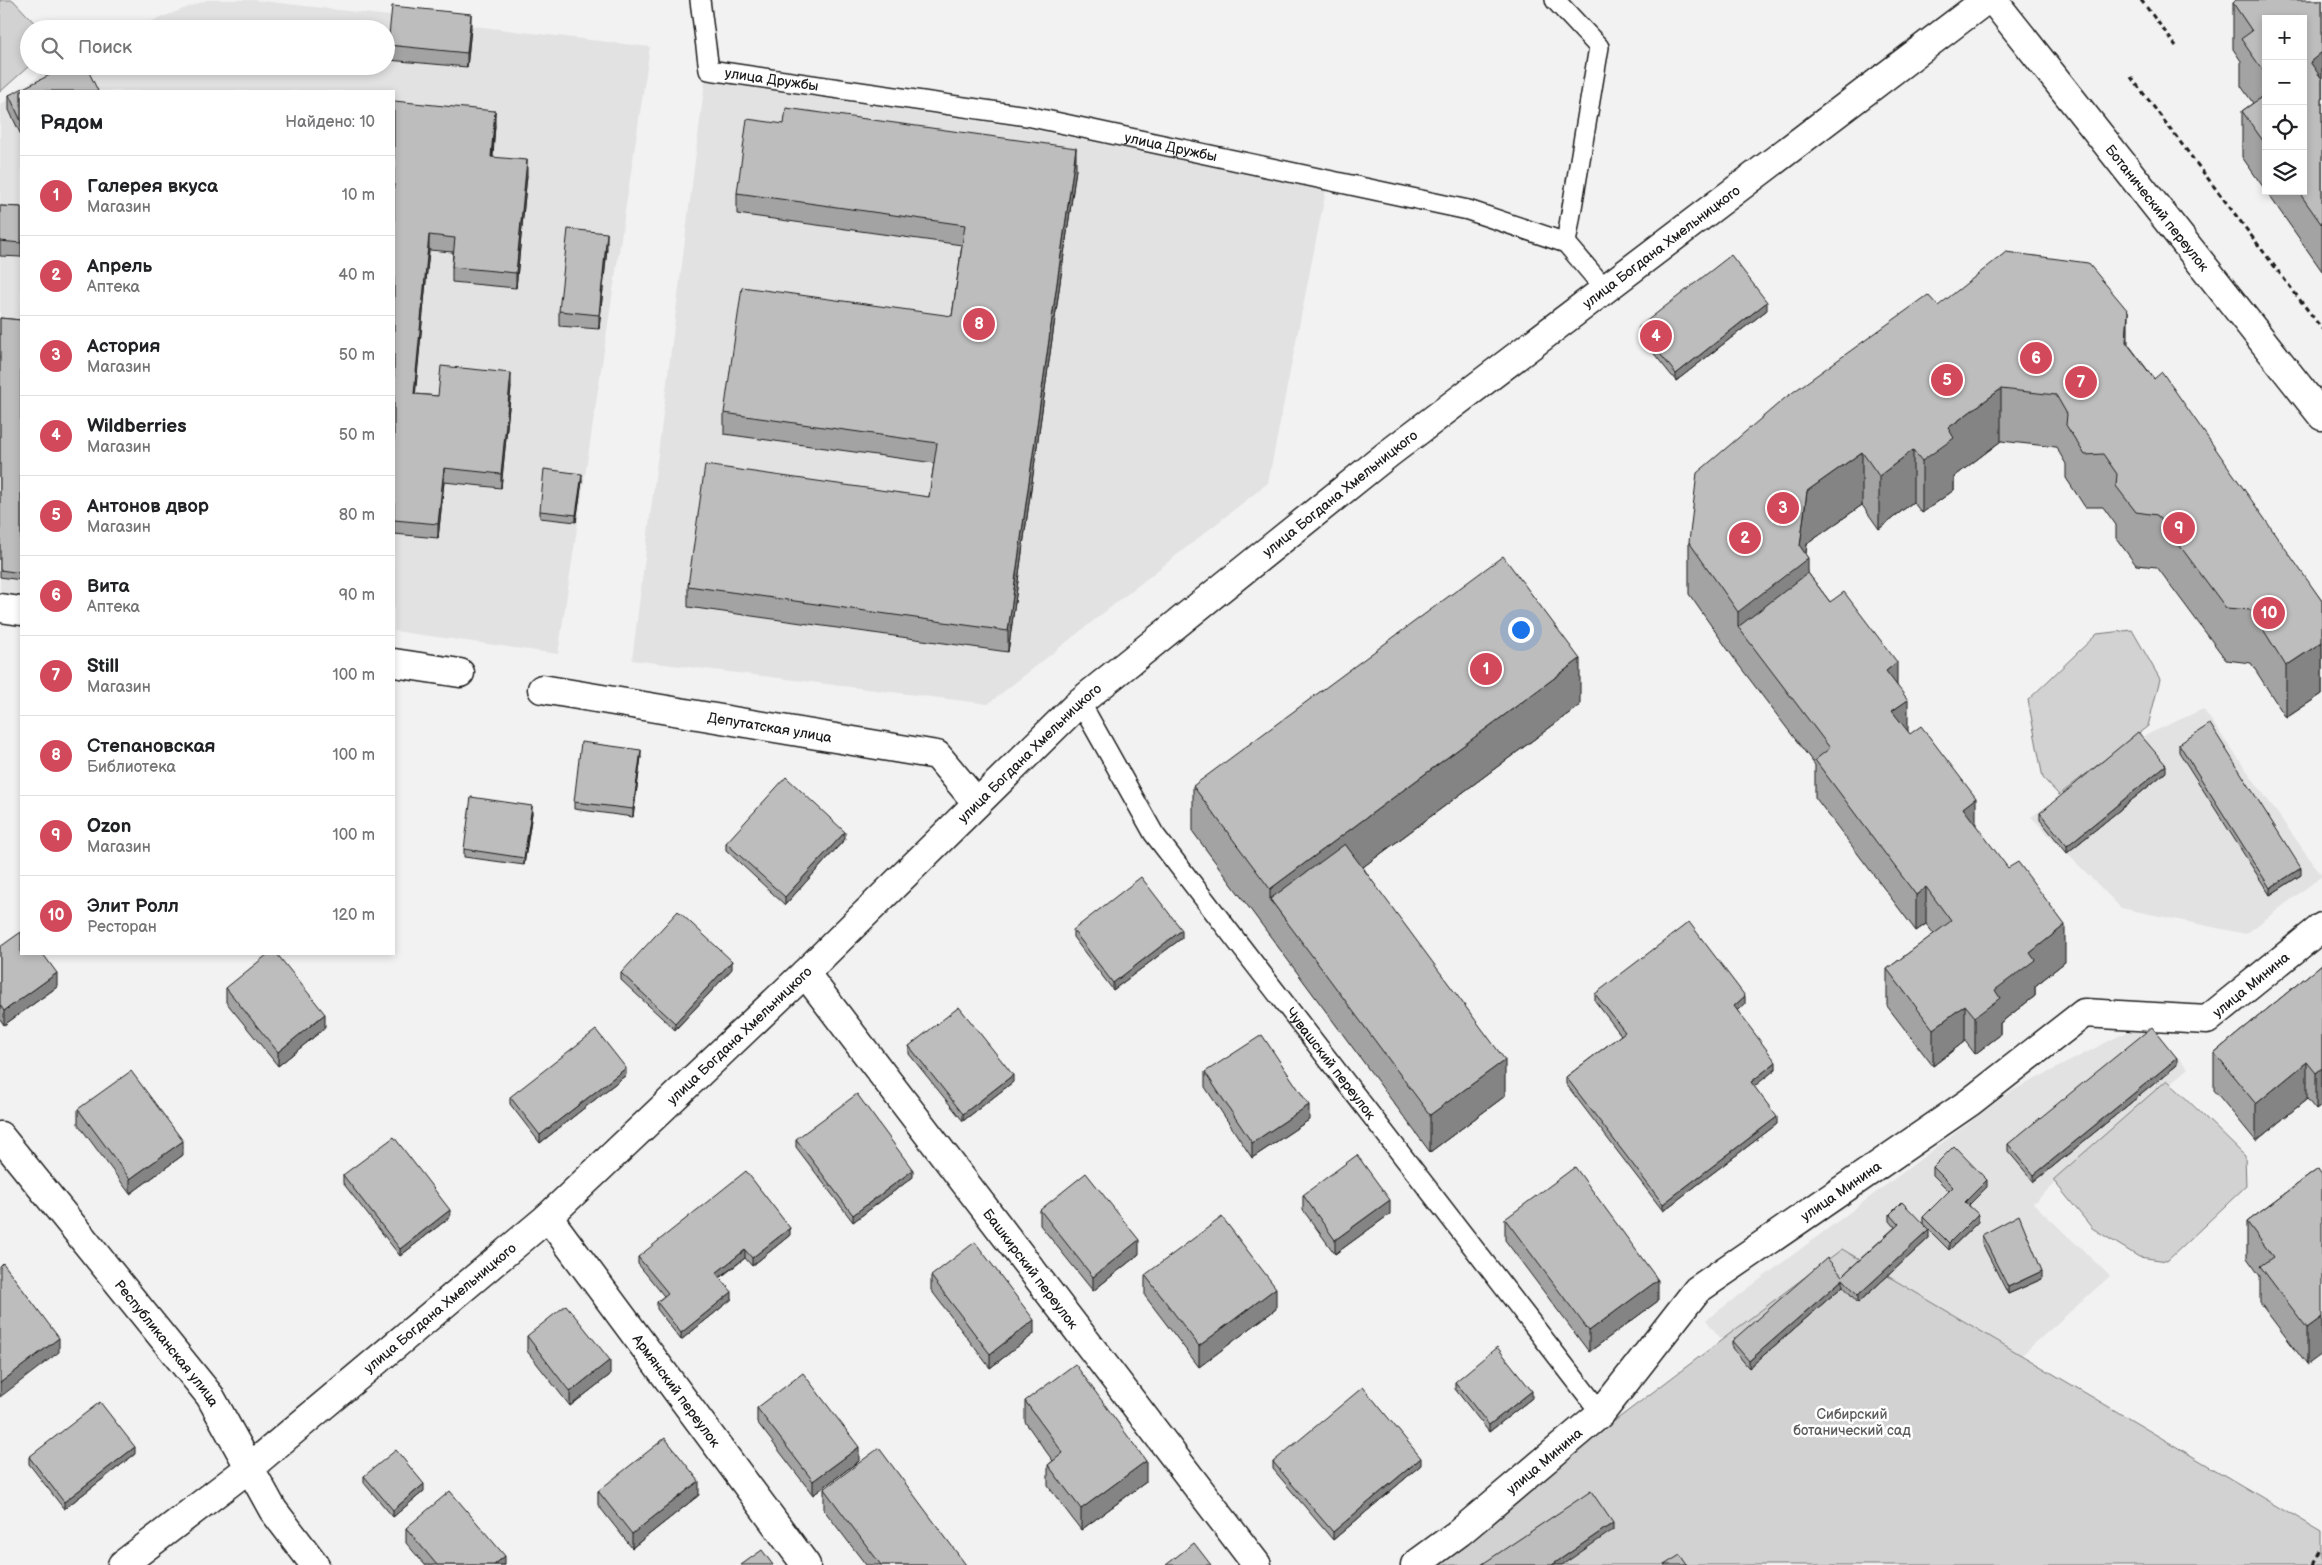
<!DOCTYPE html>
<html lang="ru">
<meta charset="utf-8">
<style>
body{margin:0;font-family:"Balsamiq Sans",sans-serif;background:#f6f6f6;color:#202124}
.controls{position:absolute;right:15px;top:15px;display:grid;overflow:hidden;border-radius:0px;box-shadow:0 2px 8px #0003}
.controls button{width:45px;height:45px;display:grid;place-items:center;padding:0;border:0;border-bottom:1px solid #e0e0e0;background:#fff;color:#202124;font:25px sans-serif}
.you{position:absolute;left:1520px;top:629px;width:18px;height:18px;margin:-12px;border:4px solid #fff;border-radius:50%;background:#1a73e8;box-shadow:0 0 0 8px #1a73e833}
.badge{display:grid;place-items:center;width:32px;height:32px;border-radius:50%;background:#d1495b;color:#fff;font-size:16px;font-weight:700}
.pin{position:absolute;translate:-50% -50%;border:2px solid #fff;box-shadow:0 1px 5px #0006}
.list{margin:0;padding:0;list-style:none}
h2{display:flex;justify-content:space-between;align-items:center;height:65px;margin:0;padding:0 20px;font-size:21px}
h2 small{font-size:16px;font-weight:400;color:#757577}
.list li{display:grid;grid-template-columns:32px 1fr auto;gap:15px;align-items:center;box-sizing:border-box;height:80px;padding:0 20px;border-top:1px solid #e0e0e0}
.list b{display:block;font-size:19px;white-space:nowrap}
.list p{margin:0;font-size:16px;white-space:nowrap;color:#757577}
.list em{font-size:16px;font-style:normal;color:#757577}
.icon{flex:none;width:28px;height:28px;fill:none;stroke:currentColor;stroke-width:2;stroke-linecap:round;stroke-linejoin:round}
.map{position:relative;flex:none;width:2322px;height:1565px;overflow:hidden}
.search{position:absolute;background:#fff;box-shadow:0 2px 8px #0003;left:20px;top:20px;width:375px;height:55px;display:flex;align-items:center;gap:12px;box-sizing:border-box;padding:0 18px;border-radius:28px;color:#757577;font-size:19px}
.panel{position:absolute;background:#fff;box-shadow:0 2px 8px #0003;left:20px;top:90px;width:375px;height:865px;border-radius:0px}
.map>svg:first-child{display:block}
.built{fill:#e2e2e2}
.green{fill:#d2d2d2;stroke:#777}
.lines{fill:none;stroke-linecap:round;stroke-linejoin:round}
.lane-casing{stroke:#1c1c1c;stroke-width:22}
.street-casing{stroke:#1c1c1c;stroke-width:31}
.secondary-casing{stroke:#1c1c1c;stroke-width:31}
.path{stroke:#1c1c1c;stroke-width:3;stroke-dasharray:5 4;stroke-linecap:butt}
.lane{stroke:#fff;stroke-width:19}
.street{stroke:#fff;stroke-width:28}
.secondary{stroke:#fff;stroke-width:28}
.wall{fill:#a3a3a3;stroke:#1c1c1c}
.shaded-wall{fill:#848484;stroke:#1c1c1c}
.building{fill:#bdbdbd;stroke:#1c1c1c}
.labels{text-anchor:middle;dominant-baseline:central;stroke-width:5;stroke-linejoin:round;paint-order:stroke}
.street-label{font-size:14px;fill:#1c1c1c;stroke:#fff}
.park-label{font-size:14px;fill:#5c5c5c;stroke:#fff}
</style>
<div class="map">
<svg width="2322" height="1565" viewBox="0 0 2322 1565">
<rect width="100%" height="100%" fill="#f2f2f2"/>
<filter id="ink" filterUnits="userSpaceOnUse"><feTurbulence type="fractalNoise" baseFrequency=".02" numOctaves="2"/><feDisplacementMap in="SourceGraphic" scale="10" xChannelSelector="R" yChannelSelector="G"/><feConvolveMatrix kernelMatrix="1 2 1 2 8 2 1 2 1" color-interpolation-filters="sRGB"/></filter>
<g filter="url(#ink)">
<!-- built -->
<path class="built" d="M207,0H254L650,47L558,654L394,631V91H21V598L0,596V105L52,66H386V29H131Z
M705,81L1025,128L1326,190L1268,483L988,704L632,660Z
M2203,709L2322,876L2246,934L2121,908L2031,817L2142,737Z
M2144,1023L2188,1068L2033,1203L2110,1276L2013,1363L1752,1378L1706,1320L2010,1092Z"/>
<!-- green -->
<path class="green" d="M0,0H13L40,29H29V66L0,92Z
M2132,630L2160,679L2148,726L2059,795L2043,778L2028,700L2097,634Z
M2167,1080L2245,1156L2246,1186L2167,1261L2139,1257L2092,1228L2053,1180Z
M1842,1249L2322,1533V1565H1436L1468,1542L1612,1423Z"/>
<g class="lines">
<!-- lane casing -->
<g class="lane-casing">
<g id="lane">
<path id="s1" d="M700,0L709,70L1027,116L1468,210L1566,243L1605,289"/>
<path d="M1555,0L1599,47L1566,243"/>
<path id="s2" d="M1080,702L1154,834L1601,1413"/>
</g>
</g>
<!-- street casing -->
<g class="street-casing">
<g id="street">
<path d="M0,608L21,611"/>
<path d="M394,663L460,673"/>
<path id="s3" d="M542,689L937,755L977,803"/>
<path id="s4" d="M805,973L1257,1565"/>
<path id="s5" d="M0,1136L210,1396L273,1510L315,1565"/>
<path id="s6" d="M548,1217L806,1565"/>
<path id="s7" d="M1415,1565L1460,1532L1601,1413L1697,1290L1970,1102L2084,1013L2207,1020L2322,927"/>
</g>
</g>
<!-- secondary casing -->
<g class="secondary-casing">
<g id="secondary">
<path id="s8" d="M1993,0L2322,416"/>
<path id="s9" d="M122,1565L249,1468L548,1217L805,973L1080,702L1388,454L1986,0"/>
</g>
</g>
<!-- path -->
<path class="path" d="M2141,0L2176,46
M2131,77L2322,329
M2312,1565L2316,1557L2322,1551"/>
<!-- lane -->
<use href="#lane" class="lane"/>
<!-- street -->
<use href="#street" class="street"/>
<!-- secondary -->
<use href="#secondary" class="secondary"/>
</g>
<!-- wall -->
<path class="wall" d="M2322,0V271L2266,191H2303L2266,19V191L2242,157V111L2253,103L2241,86V61L2233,49V3Z
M471,28L467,67L388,60V45Z
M21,91V135L9,110V95Z
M394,101L495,125L493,157L527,175L516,288L452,282V267L453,252L429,250L415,394L438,396L511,387L501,488L444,482L438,538L394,534Z
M1076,169L1008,652L688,607V586L929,497L934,463L724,434V413L952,316L962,245L737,214V193Z
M0,206L21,207V257L0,256Z
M607,248L599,329L559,326V311Z
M1938,306L2128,344L2322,601V694L2286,718L2251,663L2226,660L2157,567L2136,565L2116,538V525L2103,507H2085L2066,478V464L2056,447L2001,441L1954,477V490L1922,513L1913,502L1879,529L1862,505L1807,544L1806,554L1808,573L1830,602L1897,685L1908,732L1976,826L2065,962L2035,986V996L2000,1023V1035L1975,1054L1965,1041L1933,1066L1887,1006V969L1934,934L1926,924L1916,931L1815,797V765L1738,664L1689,594V542Z
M1767,310L1676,381L1639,335V327Z
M0,318L21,320V580L0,577Z
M582,481L576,522L540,518V511Z
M1580,705L1363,867L1505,1096L1430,1152L1193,832V786Z
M2179,744L2301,875L2270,895L2179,752Z
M641,757L633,817L574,809V802Z
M2166,772L2067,853L2040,820V813Z
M532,813L524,865L464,857V849Z
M845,839L785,905L726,850V843Z
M1073,930L1182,938L1113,990L1073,937Z
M0,947L57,987L4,1025L0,1019Z
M2322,964V1105L2316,1110L2307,1099L2256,1141L2214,1090V1053Z
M732,969L675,1030L621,980V973Z
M226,988L325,1028L278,1066L226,1002Z
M1595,994L1745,1004L1737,1010L1776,1069L1754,1086L1777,1124L1663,1211L1566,1084V1077L1621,1035L1595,1001Z
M909,1046L1013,1082L963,1121L909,1054Z
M2177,1065L2034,1182L2008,1151V1144Z
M1205,1072L1309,1120L1252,1158L1205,1087Z
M626,1075L540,1143L510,1104V1097Z
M78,1109L183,1155L130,1194L78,1124Z
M796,1139L913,1177L853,1222L796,1147Z
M1933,1167L1987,1187L1969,1205L1978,1222L1949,1250L1926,1227L1929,1238L1858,1303L1843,1286L1749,1368L1732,1348V1341L1842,1276L1895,1227L1890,1221V1214L1923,1224V1217L1949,1191L1933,1175Z
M2318,1169L2307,1365L2260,1303V1276L2247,1258V1222Z
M343,1175L450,1217L400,1256L343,1183Z
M1303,1195L1390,1214L1335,1254L1303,1210Z
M1040,1210L1139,1254L1093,1291L1040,1225Z
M1505,1219L1658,1301L1589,1352L1505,1240Z
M790,1235L752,1266L745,1258L720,1278L732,1299L681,1340L657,1309V1302L664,1296L638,1264V1257Z
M1982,1235L2042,1279L2008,1294L1982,1243Z
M1145,1275L1276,1309L1199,1367L1145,1296Z
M931,1276L1034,1334L990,1368L931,1290Z
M527,1336L610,1375L570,1406L527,1351Z
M1455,1382L1532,1398L1489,1432L1455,1389Z
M1025,1401L1146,1482L1081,1530L1048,1486V1465L1053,1461L1025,1422Z
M757,1408L859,1461L813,1495L757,1422Z
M135,1454L64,1509L29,1464V1457Z
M1273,1462L1421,1465L1333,1540L1273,1469Z
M364,1476L424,1491L393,1517L364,1483Z
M824,1489L966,1565H866L824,1510Z
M598,1491L699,1495L632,1548L598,1505Z
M406,1528L505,1565H425L406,1543Z"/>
<!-- shaded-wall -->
<path class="shaded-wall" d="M471,14V28L467,67V53Z
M2322,52V99L2310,62Z
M495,111V125L491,171V157Z
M1076,148V169L1008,652V631Z
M527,160V175L516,288V273Z
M607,233V248L599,329V315Z
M429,235V250L414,408V394Z
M1767,302V310L1676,381V374Z
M2128,311V363L2126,342Z
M511,373V387L501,488V474Z
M2001,389V441L1954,477V490L1922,513V461L1948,428Z
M1913,450V502L1879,529V476Z
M1862,452V505L1807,544L1805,560L1808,558V610L1738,627V612L1800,546L1807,491Z
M444,468V482L438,538V524Z
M582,474V481L576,522V515Z
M2322,642V694L2286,718V666Z
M1580,659V705L1288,923L1270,899V889Z
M1897,662V699L1886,671Z
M1908,700V737L1892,711Z
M641,750V757L633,817V809Z
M2166,765V772L2067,853V846Z
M1976,798V835L1963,808Z
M532,806V813L524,865V858Z
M845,832V839L785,905V897Z
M2301,868V875L2270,895V888Z
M1926,887V924L1916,931V895Z
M2065,925V962L2035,986V996L2000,1023V1035L1975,1054V1017L1995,990L2030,953Z
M1182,930V938L1113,990V983Z
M732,961V969L675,1030V1023Z
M57,973V987L4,1025V1011Z
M1745,996V1004L1734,1013V1006Z
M1965,1005V1041L1933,1066V1029Z
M325,1014V1028L278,1066V1052Z
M2177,1058V1065L2034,1182V1175Z
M1505,1060V1096L1430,1152V1115Z
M1776,1062V1069L1751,1089V1082Z
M2307,1062V1099L2256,1141V1104Z
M626,1068V1075L540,1143V1135Z
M2322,1068V1105L2316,1110V1073Z
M1013,1075V1082L963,1121V1114Z
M1309,1105V1120L1252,1158V1143Z
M1777,1117V1124L1663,1211V1204Z
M183,1141V1155L130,1194V1179Z
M913,1170V1177L853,1222V1215Z
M1987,1180V1187L1965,1209V1202Z
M1390,1200V1214L1335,1254V1240Z
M450,1210V1217L400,1256V1249Z
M1978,1214V1222L1949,1250V1243Z
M790,1228V1235L752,1266V1258Z
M1929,1230V1238L1858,1303V1295Z
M1139,1240V1254L1093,1291V1277Z
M745,1250V1258L716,1280V1273Z
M2042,1271V1279L2008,1294V1287Z
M1843,1279V1286L1749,1368V1361Z
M1658,1280V1301L1589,1352V1331Z
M1276,1288V1309L1199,1367V1346Z
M732,1292V1299L681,1340V1333Z
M2322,1317V1354L2307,1365V1328Z
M1034,1320V1334L990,1368V1354Z
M59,1338V1352L0,1397V1383Z
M610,1360V1375L570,1406V1392Z
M1532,1391V1398L1489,1432V1425Z
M135,1447V1454L64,1509V1502Z
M859,1447V1461L813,1495V1481Z
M1421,1458V1465L1333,1540V1532Z
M1146,1461V1482L1081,1530V1509Z
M699,1481V1495L632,1548V1534Z
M424,1484V1491L393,1517V1510Z
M1613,1523V1530L1562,1565H1552Z
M505,1556V1565H494Z"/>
<!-- building -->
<path class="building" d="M2236,0H2322V52L2310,62L2322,79V225L2298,191H2303V19H2266V75L2241,39L2252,31L2233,3Z
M392,6L471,14L467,53L388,45Z
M68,66H86L98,91H21V121L9,95Z
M2266,94V145L2242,111Z
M394,101L495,111L491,157L527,160L516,273L452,267L455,238L429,235L414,394L438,396L441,366L511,373L501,474L444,468L438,524L394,520Z
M786,108L1076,148L1008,631L688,586L705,465L929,497L937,443L724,413L742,287L952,316L965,225L737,193L747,119L784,124Z
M0,206L21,207V243L0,241Z
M568,229L607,233L599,315L559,311Z
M2006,252L2088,263L2128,311L2126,342L2154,379L2162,372L2322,601V642L2286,666L2251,610L2226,608L2157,515L2136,512L2116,486L2117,474L2103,454L2085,455L2066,425L2067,414L2056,395L2001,389L1948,428L1954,438L1922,461L1913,450L1879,476L1862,452L1807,491L1800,546L1808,558L1738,612L1689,542L1697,473L1785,398L1928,295L1938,306Z
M1731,255L1767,302L1676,374L1639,327Z
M0,318L21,320V573L0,570Z
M544,469L582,474L576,515L540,511Z
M1503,556L1580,659L1270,889L1193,786Z
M1808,573L1830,602L1844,592L1897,662L1886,671L1908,700L1892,711L1910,734L1921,726L1976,798L1963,808L2008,868L2018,862L2065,925L2030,953L2035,960L1995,990L2000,998L1975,1017L1965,1005L1933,1029L1887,969L1951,921L1926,887L1916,895L1815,760L1830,748L1738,627Z
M2210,724L2301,868L2270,888L2179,744Z
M2138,732L2166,765L2067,846L2040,813Z
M581,742L641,750L633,809L574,802Z
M786,777L845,832L785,897L726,843Z
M471,797L532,806L524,858L464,849Z
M1345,844L1505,1060L1430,1115L1270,899Z
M1141,877L1182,930L1113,983L1073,930Z
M678,911L732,961L675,1023L621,973Z
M1689,922L1745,996L1734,1006L1776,1062L1751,1082L1777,1117L1663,1204L1566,1077L1625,1032L1595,994Z
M21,932V954H43L57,973L4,1011L0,1005V947Z
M268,954H277L325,1014L278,1052L226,988Z
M2322,964V1068L2316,1073L2307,1062L2256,1104L2214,1053Z
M959,1007L1013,1075L963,1114L909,1046Z
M2152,1027L2177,1058L2034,1175L2008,1144Z
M596,1030L626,1068L540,1135L510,1097Z
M1262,1035L1309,1105L1252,1143L1205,1072Z
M131,1071L183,1141L130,1179L78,1109Z
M857,1094L913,1170L853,1215L796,1139Z
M394,1137L450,1210L400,1249L343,1175Z
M1954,1146L1987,1180L1965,1202L1978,1214L1949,1243L1923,1217L1953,1187L1933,1167Z
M1357,1155L1390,1200L1335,1240L1303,1195Z
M1575,1167L1658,1280L1589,1331L1505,1219Z
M2318,1169L2322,1175V1317L2307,1328L2260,1266L2273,1257L2247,1222Z
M746,1171L790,1228L752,1258L745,1250L716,1273L732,1292L681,1333L657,1302L668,1293L638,1257Z
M1086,1173L1139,1240L1093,1277L1040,1210Z
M1902,1202L1929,1230L1858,1295L1843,1279L1749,1361L1732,1341L1827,1258L1842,1276L1899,1224L1890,1214Z
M2019,1215L2042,1271L2008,1287L1982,1235Z
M1222,1217L1276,1288L1199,1346L1145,1275Z
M975,1242L1034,1320L990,1354L931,1276Z
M3,1263L59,1338L0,1383V1266Z
M566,1305L610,1360L570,1392L527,1336Z
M1497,1347L1532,1391L1489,1425L1455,1382Z
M1075,1364L1146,1461L1081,1509L1048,1465L1063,1453L1025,1401Z
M803,1373L859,1447L813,1481L757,1408Z
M1363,1387L1421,1458L1333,1532L1273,1462Z
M100,1402L135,1447L64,1502L29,1457Z
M665,1438L699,1481L632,1534L598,1491Z
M879,1448L966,1565H881L824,1489Z
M396,1450L424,1484L393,1510L364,1476Z
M450,1491L505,1556L494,1565H437L406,1528Z
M1591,1491L1613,1523L1552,1565H1481Z
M1194,1543L1211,1565H1166Z
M762,1550L773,1565H741Z
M1680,1555L1687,1565H1664Z"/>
</g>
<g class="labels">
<!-- street labels -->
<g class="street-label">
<text stroke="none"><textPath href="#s1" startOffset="134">улица Дружбы</textPath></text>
<text stroke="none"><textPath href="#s1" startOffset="539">улица Дружбы</textPath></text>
<text stroke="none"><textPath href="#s8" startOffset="265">Ботанический переулок</textPath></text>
<text stroke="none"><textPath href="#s9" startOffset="2029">улица Богдана Хмельницкого</textPath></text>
<text stroke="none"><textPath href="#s9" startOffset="1624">улица Богдана Хмельницкого</textPath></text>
<text stroke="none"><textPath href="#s3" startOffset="231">Депутатская улица</textPath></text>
<text stroke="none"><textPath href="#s9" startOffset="1219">улица Богдана Хмельницкого</textPath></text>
<text stroke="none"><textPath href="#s7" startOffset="1052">улица Минина</textPath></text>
<text stroke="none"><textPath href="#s9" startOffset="814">улица Богдана Хмельницкого</textPath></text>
<text stroke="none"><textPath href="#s2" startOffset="441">Чувашский переулок</textPath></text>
<text stroke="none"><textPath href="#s7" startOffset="571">улица Минина</textPath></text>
<text stroke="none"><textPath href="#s4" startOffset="372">Башкирский переулок</textPath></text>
<text stroke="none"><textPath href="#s9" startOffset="409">улица Богдана Хмельницкого</textPath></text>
<text stroke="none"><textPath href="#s5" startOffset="266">Республиканская улица</textPath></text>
<text stroke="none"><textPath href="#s6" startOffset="216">Армянский переулок</textPath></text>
<text stroke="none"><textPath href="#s7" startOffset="166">улица Минина</textPath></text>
</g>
<!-- park labels -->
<g class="park-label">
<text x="1852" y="1414">Сибирский<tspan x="1852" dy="16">ботанический сад</tspan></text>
</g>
</g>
</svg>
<div class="controls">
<button>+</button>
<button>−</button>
<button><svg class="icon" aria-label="locate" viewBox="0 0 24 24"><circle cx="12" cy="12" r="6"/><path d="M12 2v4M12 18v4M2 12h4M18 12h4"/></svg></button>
<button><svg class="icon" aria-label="layers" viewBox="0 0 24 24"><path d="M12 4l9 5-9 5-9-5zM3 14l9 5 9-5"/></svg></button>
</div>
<div class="you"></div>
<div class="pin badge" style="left:1486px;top:669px">1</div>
<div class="pin badge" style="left:1745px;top:538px">2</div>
<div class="pin badge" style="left:1783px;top:508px">3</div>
<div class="pin badge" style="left:1656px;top:336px">4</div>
<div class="pin badge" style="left:1947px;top:380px">5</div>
<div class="pin badge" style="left:2036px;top:358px">6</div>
<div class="pin badge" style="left:2081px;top:382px">7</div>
<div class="pin badge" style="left:979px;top:324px">8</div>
<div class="pin badge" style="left:2179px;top:528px">9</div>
<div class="pin badge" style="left:2269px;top:613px">10</div>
<div class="search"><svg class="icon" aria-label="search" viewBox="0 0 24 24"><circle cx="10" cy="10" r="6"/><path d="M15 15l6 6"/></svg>Поиск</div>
<section class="panel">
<h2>Рядом<small>Найдено: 10</small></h2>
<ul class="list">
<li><span class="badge">1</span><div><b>Галерея вкуса</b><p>Магазин</p></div><em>10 m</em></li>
<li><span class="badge">2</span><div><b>Апрель</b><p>Аптека</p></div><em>40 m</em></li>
<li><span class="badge">3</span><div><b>Астория</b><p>Магазин</p></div><em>50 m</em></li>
<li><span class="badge">4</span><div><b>Wildberries</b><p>Магазин</p></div><em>50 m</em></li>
<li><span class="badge">5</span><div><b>Антонов двор</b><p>Магазин</p></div><em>80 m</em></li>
<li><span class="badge">6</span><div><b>Вита</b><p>Аптека</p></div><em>90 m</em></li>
<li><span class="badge">7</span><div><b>Still</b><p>Магазин</p></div><em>100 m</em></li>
<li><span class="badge">8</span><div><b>Степановская</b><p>Библиотека</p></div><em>100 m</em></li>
<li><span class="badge">9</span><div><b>Ozon</b><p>Магазин</p></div><em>100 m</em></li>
<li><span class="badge">10</span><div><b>Элит Ролл</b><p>Ресторан</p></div><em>120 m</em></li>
</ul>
</section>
</div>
